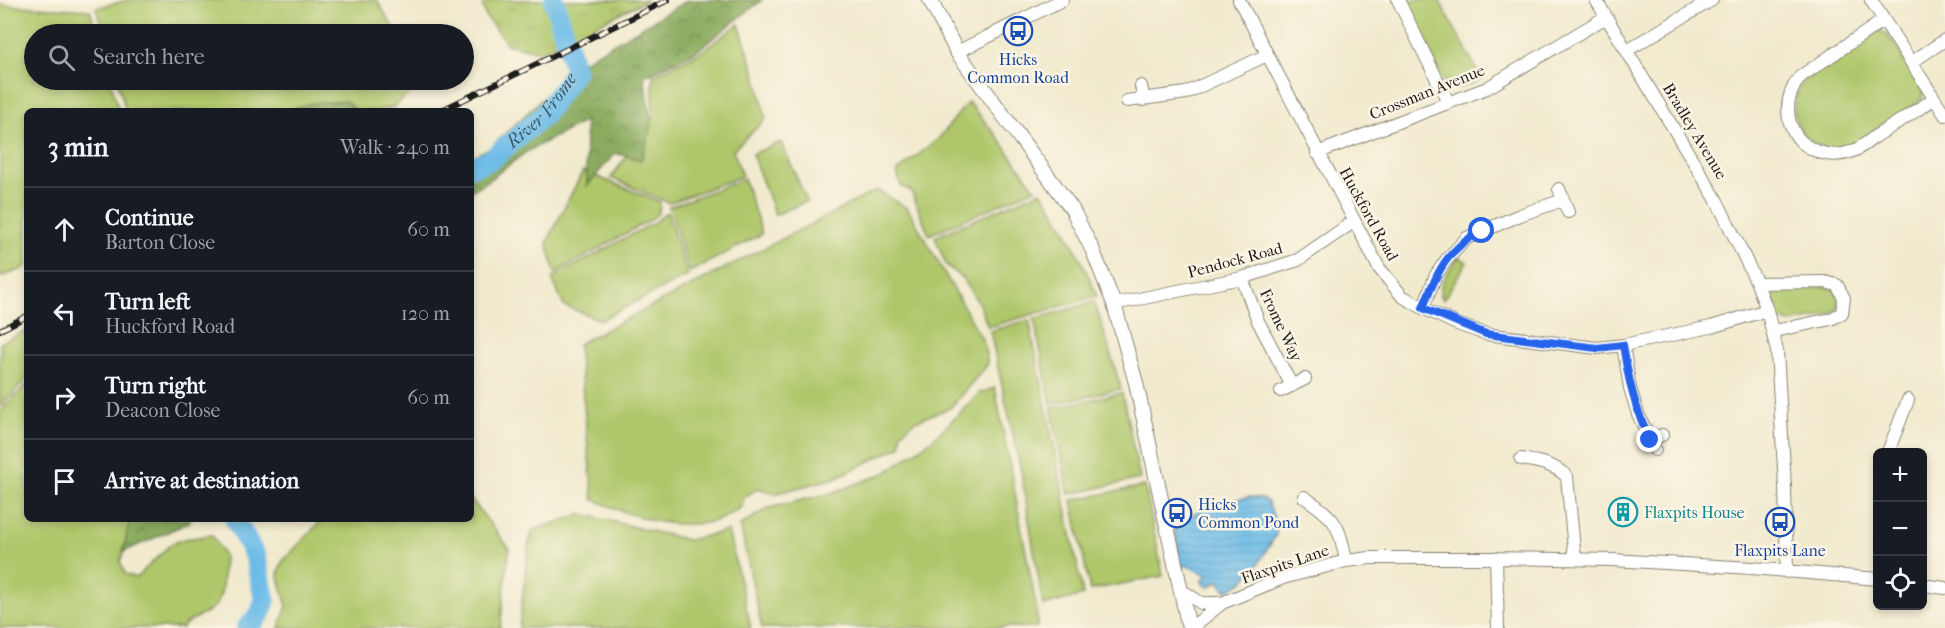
<!DOCTYPE html>
<meta charset="utf-8">
<style>
body{margin:0;font-family:"IM FELL French Canon",serif;background:#20242c;color:#f1f3f6}
.controls{position:absolute;right:18px;bottom:18px;display:grid;overflow:hidden;border-radius:9px;box-shadow:0 3px 9px #0003}
.controls button{width:54px;height:54px;display:grid;place-items:center;padding:0;border:0;border-bottom:2px solid #363941;background:#171b24;color:#f1f3f6;font:30px sans-serif}
.stop{position:absolute;width:18px;height:18px;margin:-14px;border:4px solid #2563eb;border-radius:50%;background:#fff}
.stop.end{background:#2563eb;border-color:#fff;box-shadow:0 2px 6px #0008}
.list{margin:0;padding:0;list-style:none}
h2{display:flex;justify-content:space-between;align-items:center;height:78px;margin:0;padding:0 24px;font-size:26px}
h2 small{font-size:20px;font-weight:400;color:#9ea1a6}
.list li{display:grid;grid-template-columns:39px 1fr auto;gap:18px;align-items:center;box-sizing:border-box;height:84px;padding:0 24px;border-top:2px solid #363941}
.list b{display:block;font-size:22px;white-space:nowrap}
.list p{margin:0;font-size:20px;white-space:nowrap;color:#9ea1a6}
.list em{font-size:20px;font-style:normal;color:#9ea1a6}
.icon{flex:none;width:33px;height:33px;fill:none;stroke:currentColor;stroke-width:2;stroke-linecap:round;stroke-linejoin:round}
.map{position:relative;flex:none;width:1945px;height:628px;overflow:hidden}
.search{position:absolute;background:#171b24;box-shadow:0 3px 9px #0003;left:24px;top:24px;width:450px;height:66px;display:flex;align-items:center;gap:15px;box-sizing:border-box;padding:0 21px;border-radius:33px;color:#9ea1a6;font-size:22px}
.panel{position:absolute;background:#171b24;box-shadow:0 3px 9px #0003;left:24px;top:108px;width:450px;height:414px;border-radius:9px}
.map>svg:first-child{display:block}
.green{fill:#afc76b;stroke:#667244;stroke-width:1.5}
.forest{fill:url(#forest-crowns);stroke:#54643e;stroke-width:1.5}
.park{fill:url(#park-tufts);stroke:#667244;stroke-width:1.5}
.water{fill:url(#water-rules);stroke:#446c82;stroke-width:1.5}
.lines{fill:none;stroke-linecap:round;stroke-linejoin:round}
.river{stroke:#6dbce8;stroke-width:21}
.minor-casing{stroke:#868375;stroke-width:14}
.tertiary-casing{stroke:#868375;stroke-width:16}
.minor{stroke:#fff;stroke-width:12}
.tertiary{stroke:#fff;stroke-width:14}
.rail-casing{stroke:#1c1c1c;stroke-width:6}
.rail{stroke:#fcf5e5;stroke-width:4;stroke-dasharray:11;stroke-linecap:butt}
.route{stroke:#2563eb;stroke-width:8}
.labels{text-anchor:middle;dominant-baseline:central;stroke-width:5;stroke-linejoin:round;paint-order:stroke}
.transit-label{font-size:16px;fill:#164399;stroke:#fcf5e5}
.street-label{font-size:16px;fill:#1c1c1c;stroke:#fcf5e5}
.culture-label{font-size:16px;fill:#0d838f;stroke:#fcf5e5;text-anchor:start}
.water-label{font-size:18px;font-style:italic;fill:#3c5c6e;stroke:#fcf5e5}
</style>
<div class="map">
<svg width="1945" height="628" viewBox="0 0 1945 628">
<defs>
<pattern id="forest-crowns" width="20" height="18" patternUnits="userSpaceOnUse" patternTransform="scale(1.5)"><rect width="20" height="18" fill="#8bac5f"/><path d="M2 6a3 3 0 1 1 6 0M12 15a3 3 0 1 1 6 0" fill="none" stroke="#718b4e"/></pattern>
<pattern id="park-tufts" width="24" height="20" patternUnits="userSpaceOnUse" patternTransform="scale(1.5)"><rect width="24" height="20" fill="#afc76b"/><path d="M3 7l-1-3M5 7V3M7 7l1-3M15 17l-1-3M17 17v-4M19 17l1-3" fill="none" stroke="#96aa5c"/></pattern>
<pattern id="water-rules" width="6" height="5" patternUnits="userSpaceOnUse" patternTransform="scale(1.5)"><rect width="6" height="5" fill="#6dbce8"/><path d="M0 2.5h6" fill="none" stroke="#5ea1c6"/></pattern>
</defs>
<rect width="100%" height="100%" fill="#fcf5e5"/>
<filter id="ink" filterUnits="userSpaceOnUse"><feTurbulence type="fractalNoise" baseFrequency=".0167" numOctaves="2"/><feDisplacementMap in="SourceGraphic" scale="12" xChannelSelector="R" yChannelSelector="G"/><feConvolveMatrix kernelMatrix="1 2 1 2 8 2 1 2 1" color-interpolation-filters="sRGB"/></filter>
<filter id="wash" filterUnits="userSpaceOnUse"><feTurbulence type="fractalNoise" baseFrequency=".008" numOctaves="4" result="noise"/><feDisplacementMap in="SourceGraphic" scale="24" xChannelSelector="R" yChannelSelector="G"/><feGaussianBlur stdDeviation="1.35" result="paint"/><feColorMatrix in="noise" values="0 0 0 0 0 0 0 0 0 0 0 0 0 0 0 0 0 1.4 0 .05"/><feComposite in="paint" operator="in"/></filter>
<g filter="url(#wash)">
<rect width="100%" height="100%" fill="#f1eace"/>
<!-- green -->
<path class="green" d="M128,0H377L397,34H104L96,8Z
M1404,0H1439L1482,79C1469,84 1457,93 1445,84Z
M0,5L90,10L97,34H34V80H110L119,111H27V265L20,270L0,277Z
M739,24L757,79L766,119L733,150L742,176L669,203L611,178L653,119V75L698,54Z
M1881,31L1889,36L1924,90L1923,96L1920,101C1903,112 1886,123 1870,134C1864,137 1857,144 1850,146C1828,153 1806,145 1797,123C1791,108 1795,92 1805,80L1874,32Z
M117,80H417L419,86L393,107L378,111H126Z
M968,102L997,136L1035,189L929,235L911,191L901,186L897,172L939,138Z
M781,142L807,201L775,215L752,154Z
M583,171L660,202L659,212L652,219L555,273L547,242Z
M744,179L762,234L690,272L669,207Z
M877,190L908,209L983,341L988,364L950,408L915,421L901,433V446L835,478L774,494L759,488L744,497L742,507C735,511 728,516 721,519C679,533 632,517 593,499L578,344Z
M1041,191C1065,226 1081,256 1097,296L988,327L979,304L964,280L946,265L935,237Z
M667,212L688,275L601,320L564,306L552,278L655,222Z
M1458,257L1467,262L1443,300C1434,287 1451,269 1458,257Z
M1825,287L1834,289L1839,299L1837,310L1829,315L1790,323L1777,317L1772,302L1771,293L1776,288Z
M1094,302L1101,322L1121,389L1051,404L1034,319Z
M1029,320L1083,595L1043,606L1021,471L990,331Z
M27,330V379L0,406V343Z
M27,384V519H139L120,561L125,574L136,578L171,544L184,539L212,535L224,556L222,590L217,604L209,611L185,624L183,628H0V411Z
M995,388L1037,611V627L762,628L740,525L769,508L832,493L885,473L933,439L980,393Z
M1122,393L1140,479L1069,494L1051,408Z
M1145,486L1163,576L1090,590L1072,500Z
M471,499L509,548L500,628H279L287,606L278,574L282,562L323,519H471Z
M582,514L688,540L728,531L751,628H519L529,543L533,530Z"/>
<!-- forest -->
<path class="forest" d="M688,0H762L695,52L644,76L652,125L641,160L615,153L587,186L585,121L526,152L488,181L471,191V157L490,148L558,84L565,70L584,61Z
M346,101L356,111H292L293,109L313,103Z
M130,519H191L188,523L123,552Z"/>
<!-- park -->
<path class="park" d="M491,0H647L541,52L507,44L486,17L482,6Z"/>
<!-- water -->
<path class="water" d="M1248,497L1260,498L1268,502L1277,525L1276,535L1255,569L1241,583L1226,591L1219,581L1208,587L1202,582L1207,575L1186,565L1182,568L1174,528L1205,506Z"/>
<g class="lines">
<!-- river -->
<g class="river">
<path id="s1" d="M471,167L490,160L544,115L575,71L554,0"/>
<path d="M235,519L255,556L265,601L260,614L247,628"/>
</g>
</g>
</g>
<g filter="url(#ink)">
<g class="lines">
<!-- minor casing -->
<g class="minor-casing">
<path id="minor" d="M1239,0L1379,268L1402,296L1423,308L1457,324L1486,334L1597,348L1623,345L1711,327L1767,310
M1398,0L1448,102
M1596,0L1716,199L1757,283L1767,310L1777,351L1785,486L1787,572
M1871,0L1945,115
M1884,20L1801,76C1790,89 1785,105 1790,123C1798,149 1828,161 1853,151C1861,148 1869,141 1876,136C1896,124 1915,111 1934,99
M1627,50L1712,0
M957,52L1062,0
M1912,62L1945,40
M1141,86L1144,100
M1127,101L1186,93L1267,55
M1317,153L1487,88L1606,17
M1559,189L1568,212
M1242,278L1258,321L1292,386
M1757,283L1825,282L1837,285L1844,298L1842,313L1831,319L1774,331
M1114,304L1242,278L1298,260L1353,222
M1423,308L1436,275L1447,259L1467,238L1520,215L1563,200
M1623,345L1630,388L1638,414L1655,450
M1281,391L1305,379
M1650,440L1662,435
M1888,452L1908,400
M1521,459C1538,462 1555,464 1567,477L1575,559
M1304,497C1335,518 1339,523 1346,561
M1496,558L1498,628
M1922,585L1945,588
M1181,590L1201,603H1222
M1191,628L1222,603L1283,578L1346,561L1370,558H1496L1612,560L1752,568L1878,579"/>
</g>
<!-- tertiary casing -->
<g class="tertiary-casing">
<path id="tertiary" d="M930,0L957,52L1072,209L1093,251L1114,304L1136,383L1189,628"/>
</g>
<!-- minor -->
<use href="#minor" class="minor"/>
<!-- tertiary -->
<use href="#tertiary" class="tertiary"/>
<!-- rail casing -->
<g class="rail-casing">
<path id="rail" d="M440,111L668,0
M0,330L27,316"/>
</g>
<!-- rail -->
<use href="#rail" class="rail"/>
</g>
</g>
<g class="lines" filter="url(#ink)">
<!-- route -->
<path class="route" d="M1482,231C1447,248 1436,274 1423,308L1486,334L1597,348L1623,345C1629,382 1634,406 1650,440"/>
</g>
<!-- icons -->
<defs>
<g id="bus-ring" transform="scale(1.5)"><circle r="9.5" fill="#fcf5e5" stroke="#1a4fb4" stroke-width="1.5"/><path d="M-5-6H5V4H4V6H2V4H-2V6H-4V4H-5ZM-3.5-4V0h7V-4ZM-3.5 1.2v1.5H-2V1.2ZM2 1.2v1.5H3.5V1.2Z" fill="#1a4fb4"/></g>
<g id="building-ring" transform="scale(1.5)"><circle r="9.5" fill="#fcf5e5" stroke="#0f9aa8" stroke-width="1.5"/><path d="M-4-6H4V6H1V3H-1V6H-4ZM-2.5-4.3h1.7v1.8h-1.7ZM.8-4.3h1.7v1.8H.8ZM-2.5-1h1.7V.8h-1.7ZM.8-1h1.7V.8H.8Z" fill="#0f9aa8"/></g>
</defs>
<g fill-rule="evenodd">
<use href="#bus-ring" x="1018" y="31"/>
<use href="#building-ring" x="1623" y="512"/>
<use href="#bus-ring" x="1177" y="513"/>
<use href="#bus-ring" x="1780" y="522"/>
</g>
<g class="labels">
<!-- transit labels -->
<g class="transit-label">
<text x="1018" y="59">Hicks<tspan x="1018" dy="18">Common Road</tspan></text>
<text x="1198" y="504" text-anchor="start">Hicks<tspan x="1198" dy="18">Common Pond</tspan></text>
<text x="1780" y="550">Flaxpits Lane</text>
</g>
<!-- street labels -->
<g class="street-label">
<text transform="translate(1427 92) rotate(-22)">Crossman Avenue</text>
<text transform="translate(1695 131) rotate(59)">Bradley Avenue</text>
<text transform="translate(1369 214) rotate(61)">Huckford Road</text>
<text transform="translate(1235 260) rotate(-15)">Pendock Road</text>
<text transform="translate(1281 325) rotate(65)">Frome Way</text>
<text transform="translate(1285 564) rotate(-19)">Flaxpits Lane</text>
</g>
<!-- culture labels -->
<g class="culture-label">
<text x="1644" y="512">Flaxpits House</text>
</g>
<!-- water labels -->
<g class="water-label">
<text stroke="none"><textPath href="#s1" startOffset="92">River Frome</textPath></text>
</g>
</g>
</svg>
<div class="controls">
<button>+</button>
<button>−</button>
<button><svg class="icon" aria-label="locate" viewBox="0 0 24 24"><circle cx="12" cy="12" r="6"/><path d="M12 2v4M12 18v4M2 12h4M18 12h4"/></svg></button>
</div>
<div class="stop" style="left:1482px;top:231px"></div>
<div class="stop end" style="left:1650px;top:440px"></div>
<div class="search"><svg class="icon" aria-label="search" viewBox="0 0 24 24"><circle cx="10" cy="10" r="6"/><path d="M15 15l6 6"/></svg>Search here</div>
<section class="panel">
<h2>3 min<small>Walk · 240 m</small></h2>
<ul class="list">
<li><svg class="icon" aria-label="ahead" viewBox="0 0 24 24"><path d="M12 20V5M6 11l6-6 6 6"/></svg><div><b>Continue</b><p>Barton Close</p></div><em>60 m</em></li>
<li><svg class="icon" aria-label="left" viewBox="0 0 24 24"><path d="M17 20v-9H6M10 6l-5 5 5 5"/></svg><div><b>Turn left</b><p>Huckford Road</p></div><em>120 m</em></li>
<li><svg class="icon" aria-label="right" viewBox="0 0 24 24"><path d="M7 20v-9h11M14 6l5 5-5 5"/></svg><div><b>Turn right</b><p>Deacon Close</p></div><em>60 m</em></li>
<li><svg class="icon" aria-label="arrive" viewBox="0 0 24 24"><path d="M6 21V4h12l-3 4 3 4H6"/></svg><div><b>Arrive at destination</b></div></li>
</ul>
</section>
</div>
